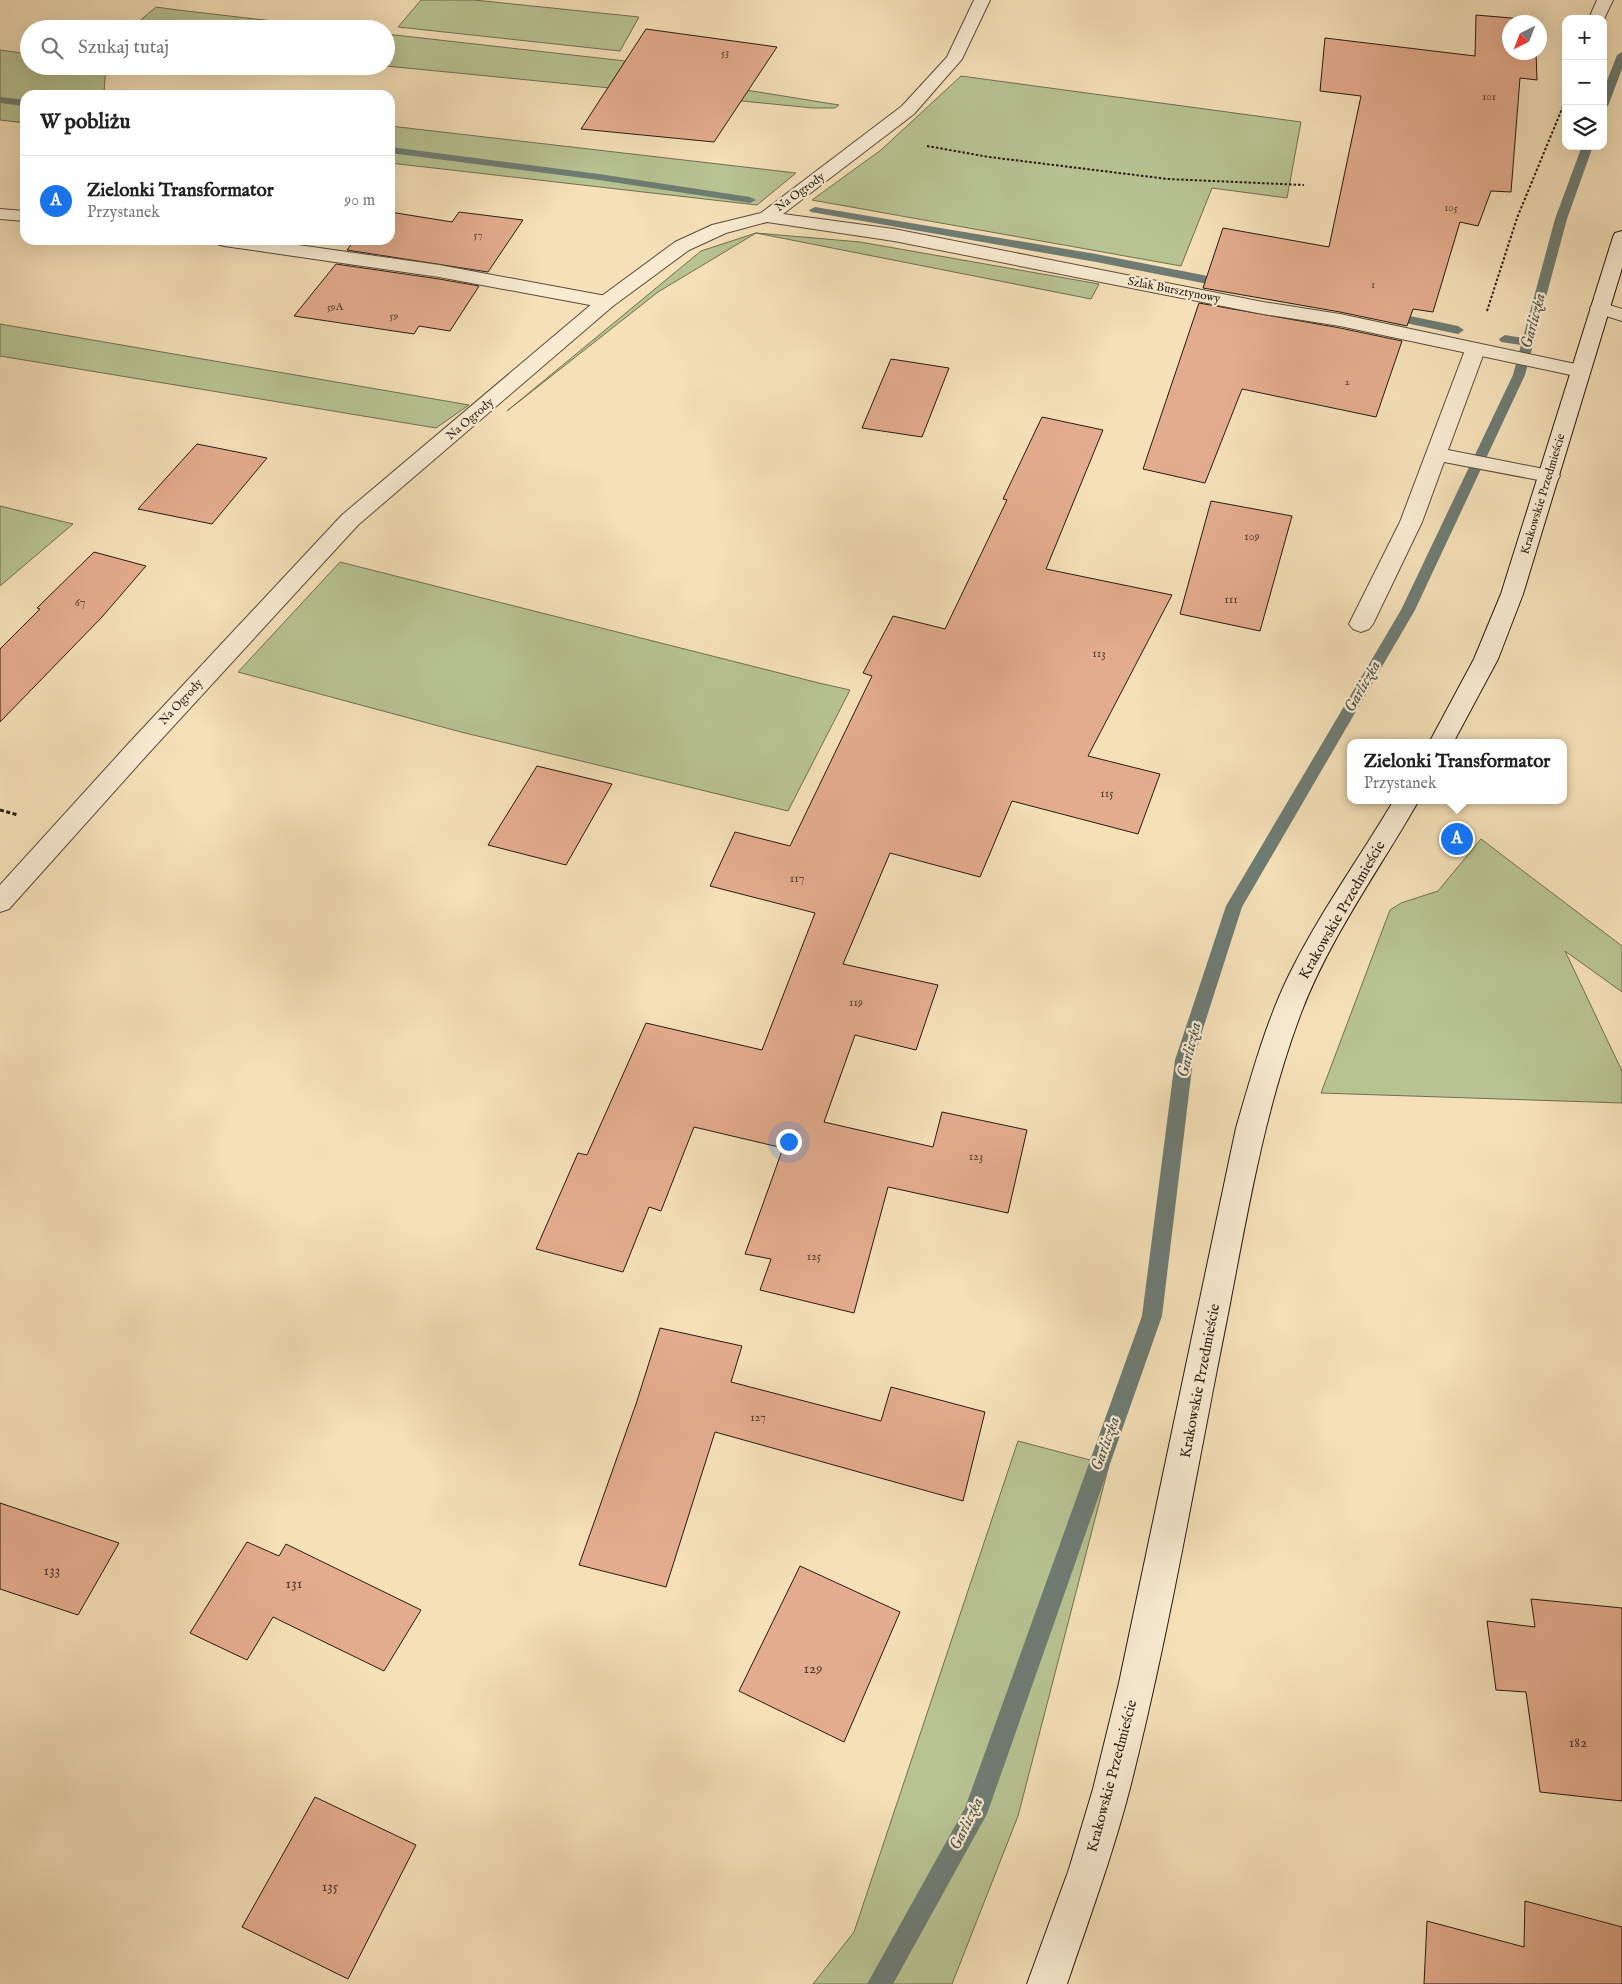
<!DOCTYPE html>
<html lang="pl">
<meta charset="utf-8">
<style>
body{margin:0;font-family:"IM FELL English",serif;background:#f6f6f6;color:#222}
.controls{position:absolute;right:15px;top:15px;display:grid;overflow:hidden;border-radius:10px;box-shadow:0 5px 20px #0002}
.controls button{width:45px;height:45px;display:grid;place-items:center;padding:0;border:0;border-bottom:1px solid #e0e0e0;background:#fff;color:#222;font:25px sans-serif}
.compass{position:absolute;left:1502px;top:15px;width:45px;height:45px;border-radius:50%;background:#fff;box-shadow:0 5px 20px #0002;rotate:222deg}
.you{position:absolute;left:788px;top:1141px;width:18px;height:18px;margin:-12px;border:4px solid #fff;border-radius:50%;background:#1a73e8;box-shadow:0 0 0 8px #1a73e833}
.badge{display:grid;place-items:center;width:32px;height:32px;border-radius:50%;background:#1a73e8;color:#fff;font-size:16px;font-weight:700}
.pin{position:absolute;translate:-50% -50%;border:2px solid #fff;box-shadow:0 1px 5px #0006}
.popup{position:absolute;left:1347px;top:739px;width:220px;height:65px;box-sizing:border-box;display:grid;place-content:center;border-radius:10px;background:#fff;filter:drop-shadow(0 1px 4px #0005);font-size:16px;white-space:nowrap;color:#767676}
.popup b{font-size:19px;color:#222}
.popup::after{content:'';position:absolute;left:50%;top:100%;margin-left:-10px;border:10px solid transparent;border-top-color:#fff}
.list{margin:0;padding:0;list-style:none}
h2{display:flex;justify-content:space-between;align-items:center;height:65px;margin:0;padding:0 20px;font-size:21px}
h2 small{font-size:16px;font-weight:400;color:#767676}
.list li{display:grid;grid-template-columns:32px 1fr auto;gap:15px;align-items:center;box-sizing:border-box;height:90px;padding:0 20px;border-top:1px solid #e0e0e0}
.list b{display:block;font-size:19px;white-space:nowrap}
.list p{margin:0;font-size:16px;white-space:nowrap;color:#767676}
.list em{font-size:16px;font-style:normal;color:#767676}
.icon{flex:none;width:28px;height:28px;fill:none;stroke:currentColor;stroke-width:2;stroke-linecap:round;stroke-linejoin:round}
.map{position:relative;flex:none;width:1622px;height:1984px;overflow:hidden}
.search{position:absolute;background:#fff;box-shadow:0 5px 20px #0002;left:20px;top:20px;width:375px;height:55px;display:flex;align-items:center;gap:12px;box-sizing:border-box;padding:0 18px;border-radius:28px;color:#767676;font-size:19px}
.panel{position:absolute;background:#fff;box-shadow:0 5px 20px #0002;left:20px;top:90px;width:375px;height:155px;border-radius:15px}
.map>svg:first-child{display:block}
.green{fill:#b8c392;stroke:#706f52}
.lines{fill:none;stroke-linecap:round;stroke-linejoin:round}
.stream{fill:#6e7c74;fill-rule:evenodd}
.building{fill:#e4ac8e;stroke:#271b12}
.service-casing{stroke:#5a4c3c;stroke-width:2}
.minor-casing{stroke:#5a4c3c;stroke-width:2}
.secondary-casing{stroke:#271b12;stroke-width:2}
.path-far1{stroke:#271b12;stroke-width:2;stroke-dasharray:2.5 2;stroke-linecap:butt}
.path{stroke:#271b12;stroke-width:3;stroke-dasharray:4 2.5;stroke-linecap:butt}
.service{fill:#f8ebd1;fill-rule:evenodd}
.minor{fill:#f8ebd1;fill-rule:evenodd}
.secondary{fill:#f8ebd1;fill-rule:evenodd}
.labels{text-anchor:middle;dominant-baseline:central;stroke-width:4.5;stroke-linejoin:round;paint-order:stroke}
.far-number-label{font-size:11px;fill:#563f31}
.far-street-label{font-size:12px;fill:#271b12;stroke:#f8ebd1}
.number-label{font-size:12px;fill:#563f31}
.street-label{font-size:15px;fill:#271b12;stroke:#f8ebd1}
.near-number-label{font-size:15px;fill:#563f31}
.water-label{font-size:16px;font-style:italic;fill:#50534b;stroke:#f8ebd1}
</style>
<div class="map">
<svg width="1622" height="1984" viewBox="0 0 1622 1984">
<rect width="100%" height="100%" fill="#f5e0b8"/>
<filter id="stains"><feTurbulence type="fractalNoise" baseFrequency=".004" numOctaves="4"/><feColorMatrix values="0 0 0 0 .2 0 0 0 0 .09 0 0 0 0 .02 0 0 0 .5 -.17"/></filter>
<radialGradient id="worn" r=".72"><stop offset=".6" stop-color="#630" stop-opacity="0"/><stop offset="1" stop-color="#630" stop-opacity=".3"/></radialGradient>
<!-- green -->
<path class="green" d="M421,0H474L639,17L620,51L398,27Z
M156,7L178,10L341,29H130Z
M386,34L643,63L690,81L839,105L835,108H813L386,66Z
M0,50L29,54V66H106L104,92L132,95H25V123L0,120Z
M961,76L1301,122L1287,198L1212,188L1181,266L812,200L881,150Z
M390,126L796,173L757,205L390,163Z
M756,233L658,292L507,411L701,251L756,233L860,242L1099,284L1091,299Z
M0,324L469,405L436,428L0,356Z
M0,506L73,524L0,586Z
M340,562L819,683L850,690L788,811L461,732L238,672Z
M1481,839L1622,946V992L1565,951L1622,1071V1103L1321,1093L1390,910L1401,903L1438,891Z
M1018,1441L1109,1465L1018,1816L952,1984H813L854,1932Z"/>
<g class="lines">
<!-- stream -->
<path class="stream" d="M1622,52V69L1608,106L1603,109V91L1617,55Z
M0,97L25,100V106L0,103Z
M1582,146H1593L1567,219L1525,375L1415,610L1242,907L1193,1060L1162,1316L987,1814L893,1984H867L965,1808L1142,1316L1175,1060L1226,906L1401,610L1513,375L1521,345L1501,342L1499,339L1505,335L1523,338L1555,219Z
M390,147L599,174L750,197L756,200L750,203L599,180L390,153Z
M815,207L1096,254L1228,280L1234,284L1228,288L1096,262L811,212L809,210Z
M1386,311L1458,326L1464,330L1458,334L1382,318L1380,315Z"/>
</g>
<!-- building -->
<path class="building" d="M1476,15L1534,20V22H1510V52H1536L1537,80L1520,78L1511,192L1491,191L1478,226L1460,222L1433,312L1413,309L1407,326L1340,312L1203,288L1223,228L1329,247L1361,96L1320,91L1325,38L1475,56Z
M646,29L777,47L714,142L581,129Z
M390,212L452,222L459,212L523,220L488,272L347,250L355,240H390Z
M336,264L439,279L479,286L450,331L419,326L414,334L294,316Z
M1199,303L1340,328L1402,341L1376,417L1242,389L1205,483L1143,469Z
M891,359L949,368L922,437L862,428Z
M1042,417L1103,430L1046,569L1172,595L1088,756L1160,774L1138,834L1012,801L980,877L890,853L843,964L938,985L916,1050L855,1035L824,1122L933,1147L942,1112L1027,1130L1008,1213L888,1187L854,1313L760,1290L771,1259L745,1254L783,1148L694,1127L661,1211L649,1207L623,1272L536,1249L578,1153L587,1155L646,1023L762,1050L815,913L710,886L735,832L790,846L872,676L863,673L893,616L945,629L1007,500L1003,499Z
M197,444L267,458L212,524L138,509Z
M1211,501L1292,516L1260,631L1180,614Z
M94,552L146,566L102,617L0,722V649L40,609L37,608Z
M537,766L612,784L566,865L488,845Z
M660,1328L742,1346L731,1382L881,1421L891,1387L985,1412L963,1501L715,1432L666,1587L579,1565L636,1404Z
M0,1503L119,1543L78,1615L0,1589Z
M247,1542L279,1556L286,1544L421,1610L384,1671L273,1617L247,1660L190,1633Z
M800,1566L900,1612L844,1742L739,1691Z
M1531,1599L1622,1608V1801L1540,1792L1526,1692L1496,1690L1487,1621L1535,1627Z
M315,1797L416,1845L348,1979L242,1927Z
M1525,1901L1622,1927V1984H1424L1427,1921L1524,1947Z"/>
<g class="lines">
<!-- service casing -->
<g class="service-casing">
<path id="service" d="M0,209L25,211V221L0,219Z
M215,240H263L439,265L606,296L613,298L616,302L613,306L606,308L439,277L224,246L217,244Z
M1600,302L1622,309V321L1593,312L1590,308L1593,304Z
M1475,344L1482,346L1485,350L1448,450L1549,470L1557,471L1560,476L1557,481L1549,482L1444,462L1422,522L1373,624L1369,629L1361,632L1353,629L1349,624L1400,522L1465,350L1468,346Z"/>
</g>
<!-- minor casing -->
<g class="minor-casing">
<path id="minor" d="M974,0H990L962,59L914,114L783,214L894,229L1263,302L1340,314L1580,365L1587,367L1590,371L1587,375L1580,377L1340,326L1263,314L894,241L767,222L726,233L689,250L613,306L358,525L147,755L9,909L0,912V885L129,743L342,515L599,298L675,242L712,225L761,213L902,106L947,57Z
M1597,0H1613L1604,19H1592L1590,16Z"/>
</g>
<!-- secondary casing -->
<g class="secondary-casing">
<path id="secondary" d="M1622,231V268L1523,594L1498,659L1453,743H1429L1474,659L1501,594L1613,237L1615,233Z
M1394,800H1419C1379,870 1330,937 1301,1013C1259,1124 1243,1243 1219,1359C1191,1502 1166,1646 1130,1788C1113,1854 1089,1919 1067,1984H1027L1069,1869L1093,1789L1119,1683L1236,1128C1251,1077 1265,1025 1288,977C1318,915 1359,859 1394,800Z"/>
</g>
<!-- path-far1 -->
<path class="path-far1" d="M927,146L989,157L1168,179L1304,185
M1487,311L1517,218L1566,99"/>
<!-- path -->
<path class="path" d="M0,810L18,815"/>
<!-- service -->
<use href="#service" class="service"/>
<!-- minor -->
<use href="#minor" class="minor"/>
<!-- secondary -->
<use href="#secondary" class="secondary"/>
</g>
<g class="labels">
<!-- far-number labels -->
<g class="far-number-label">
<text x="725" y="53">53</text>
<text x="1489" y="97">101</text>
<text x="1451" y="208">105</text>
<text x="478" y="235">57</text>
<text x="1373" y="285">1</text>
<text x="335" y="307">59A</text>
<text x="394" y="316">59</text>
<text x="1347" y="382">2</text>
</g>
<!-- far-street labels -->
<g class="far-street-label">
<text transform="translate(800 192) rotate(-36)">Na Ogrody</text>
<text transform="translate(1174 290) rotate(11)">Szlak Bursztynowy</text>
<text transform="translate(470 419) rotate(-40)">Na Ogrody</text>
<text transform="translate(1543 494) rotate(-73)">Krakowskie Przedmieście</text>
<text transform="translate(181 702) rotate(-47)">Na Ogrody</text>
</g>
<!-- number labels -->
<g class="number-label">
<text x="1252" y="536">109</text>
<text x="1231" y="599">111</text>
<text x="80" y="602">67</text>
<text x="1099" y="653">113</text>
<text x="1107" y="793">115</text>
<text x="797" y="878">117</text>
<text x="856" y="1002">119</text>
<text x="976" y="1156">123</text>
<text x="814" y="1256">125</text>
<text x="758" y="1417">127</text>
</g>
<!-- street labels -->
<g class="street-label">
<text transform="translate(1342 910) rotate(-60)">Krakowskie Przedmieście</text>
<text transform="translate(1200 1381) rotate(-79)">Krakowskie Przedmieście</text>
<text transform="translate(1112 1776) rotate(-75)">Krakowskie Przedmieście</text>
</g>
<!-- near-number labels -->
<g class="near-number-label">
<text x="52" y="1570">133</text>
<text x="294" y="1583">131</text>
<text x="813" y="1668">129</text>
<text x="1578" y="1742">182</text>
<text x="330" y="1886">135</text>
</g>
<!-- water labels -->
<g class="water-label">
<text transform="translate(1534 321) rotate(-75)">Garliczka</text>
<text transform="translate(1363 687) rotate(-60)">Garliczka</text>
<text transform="translate(1190 1050) rotate(-76)">Garliczka</text>
<text transform="translate(1106 1444) rotate(-70)">Garliczka</text>
<text transform="translate(967 1824) rotate(-64)">Garliczka</text>
</g>
</g>
<rect width="100%" height="100%" filter="url(#stains)"/>
<rect width="100%" height="100%" fill="url(#worn)"/>
</svg>
<div class="controls">
<button>+</button>
<button>−</button>
<button><svg class="icon" aria-label="layers" viewBox="0 0 24 24"><path d="M12 4l9 5-9 5-9-5zM3 14l9 5 9-5"/></svg></button>
</div>
<svg class="compass" viewBox="-18 -18 36 36"><path d="M0-13l5 13h-10z" fill="#e53935"/><path d="M0 13l5-13h-10z" fill="#767676"/></svg>
<div class="you"></div>
<div class="pin badge" style="left:1457px;top:839px">A</div>
<div class="popup"><b>Zielonki Transformator</b>Przystanek</div>
<div class="search"><svg class="icon" aria-label="search" viewBox="0 0 24 24"><circle cx="10" cy="10" r="6"/><path d="M15 15l6 6"/></svg>Szukaj tutaj</div>
<section class="panel">
<h2>W pobliżu<small></small></h2>
<ul class="list">
<li><span class="badge">A</span><div><b>Zielonki Transformator</b><p>Przystanek</p></div><em>90 m</em></li>
</ul>
</section>
</div>
